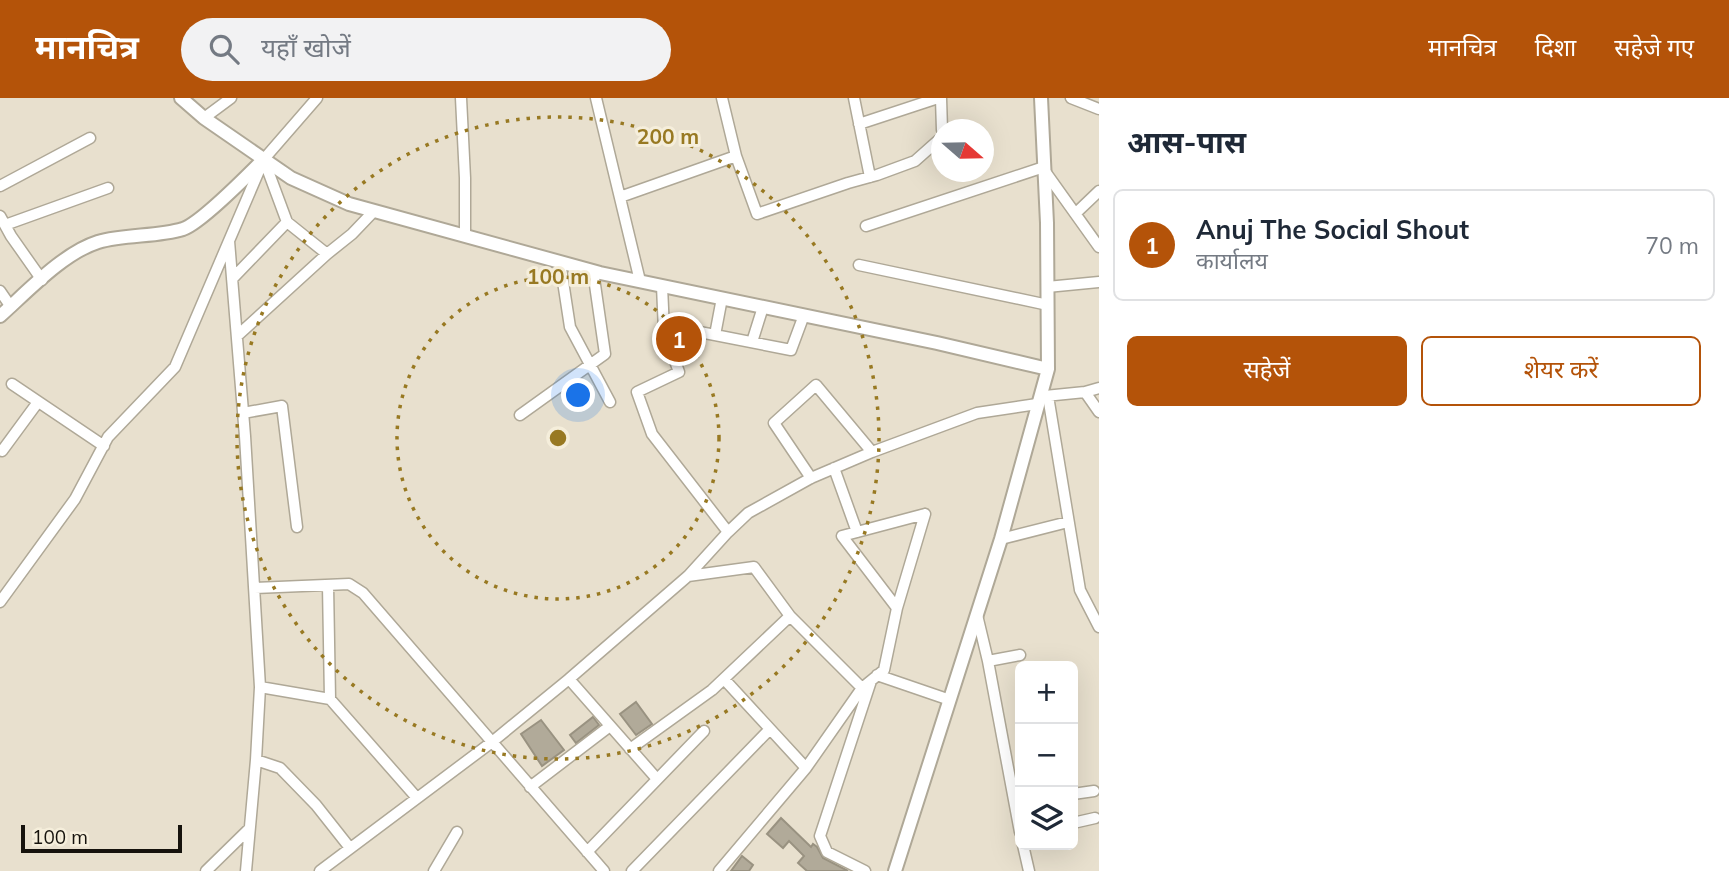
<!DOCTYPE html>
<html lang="hi">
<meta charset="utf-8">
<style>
body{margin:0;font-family:Mulish,"Noto Sans Devanagari",sans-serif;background:#f2f2f3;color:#1f2937}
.controls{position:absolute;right:21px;bottom:21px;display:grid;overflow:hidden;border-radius:10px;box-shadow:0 7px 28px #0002}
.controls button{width:63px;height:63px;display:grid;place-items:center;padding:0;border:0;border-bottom:2px solid #e0e1e3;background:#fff;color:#1f2937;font:35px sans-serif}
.compass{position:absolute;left:931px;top:21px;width:63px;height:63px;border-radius:50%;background:#fff;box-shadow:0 7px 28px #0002;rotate:110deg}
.scale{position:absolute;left:21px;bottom:18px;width:161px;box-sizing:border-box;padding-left:7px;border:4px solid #16130d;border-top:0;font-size:19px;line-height:24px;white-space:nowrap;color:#16130d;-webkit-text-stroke:5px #f5eedb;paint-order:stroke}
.you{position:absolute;left:579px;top:298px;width:24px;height:24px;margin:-18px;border:5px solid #fff;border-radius:50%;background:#1a73e8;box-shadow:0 0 0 10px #1a73e833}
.badge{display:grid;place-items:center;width:46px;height:46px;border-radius:50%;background:#b45309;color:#fff;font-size:23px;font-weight:700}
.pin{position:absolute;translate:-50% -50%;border:4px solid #fff;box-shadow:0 2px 7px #0006}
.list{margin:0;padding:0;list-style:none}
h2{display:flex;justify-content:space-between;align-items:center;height:91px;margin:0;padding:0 28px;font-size:30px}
h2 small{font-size:23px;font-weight:400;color:#747a83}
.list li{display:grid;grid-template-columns:46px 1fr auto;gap:21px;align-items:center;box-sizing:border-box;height:112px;margin:0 14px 14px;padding:0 14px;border:2px solid #e0e1e3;border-radius:10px}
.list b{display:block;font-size:26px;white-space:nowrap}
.list p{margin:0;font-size:23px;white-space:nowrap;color:#747a83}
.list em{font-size:23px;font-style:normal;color:#747a83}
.actions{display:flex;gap:14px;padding:21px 28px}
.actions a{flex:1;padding:16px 0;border:2px solid #b45309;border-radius:10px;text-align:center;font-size:24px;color:#b45309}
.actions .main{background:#b45309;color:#fff}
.icon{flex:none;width:38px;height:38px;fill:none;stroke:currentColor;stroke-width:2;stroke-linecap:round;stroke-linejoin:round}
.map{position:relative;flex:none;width:1099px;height:773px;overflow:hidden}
header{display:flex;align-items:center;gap:42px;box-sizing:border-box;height:98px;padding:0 35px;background:#b45309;color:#fff}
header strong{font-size:33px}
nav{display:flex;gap:38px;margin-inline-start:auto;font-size:24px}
.search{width:490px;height:63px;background:#f2f2f3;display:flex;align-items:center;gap:18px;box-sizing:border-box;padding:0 24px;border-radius:38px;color:#747a83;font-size:26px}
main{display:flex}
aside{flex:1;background:#fff}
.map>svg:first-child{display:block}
.building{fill:#b1aa99;stroke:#999281;stroke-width:2}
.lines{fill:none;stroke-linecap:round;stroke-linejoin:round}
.minor-casing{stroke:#afa897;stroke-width:13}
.tertiary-casing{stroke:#afa897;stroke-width:16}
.minor{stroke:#fff;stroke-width:10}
.tertiary{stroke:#fff;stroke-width:12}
.ring{fill:none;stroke:#987922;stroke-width:3.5;stroke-dasharray:3.5 7}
.centre{fill:#987922;stroke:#f5eedb;stroke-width:3.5}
.ring-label{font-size:21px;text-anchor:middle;font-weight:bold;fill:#987922;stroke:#f5eedb;stroke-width:6;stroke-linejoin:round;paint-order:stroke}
</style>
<header>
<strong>मानचित्र</strong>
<div class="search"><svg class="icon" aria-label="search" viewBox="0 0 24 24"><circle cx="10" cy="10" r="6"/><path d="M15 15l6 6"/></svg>यहाँ खोजें</div>
<nav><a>मानचित्र</a><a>दिशा</a><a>सहेजे गए</a></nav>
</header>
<main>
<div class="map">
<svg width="1099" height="773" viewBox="0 0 1099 773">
<rect width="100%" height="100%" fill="#e8e0ce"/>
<!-- building -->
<path class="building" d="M636,604L652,626L636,637L620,616Z
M593,619L599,627L576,645L570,637Z
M541,622L564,652L542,668L521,636Z
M781,720L811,749L813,746L817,749L823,760L848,773H807L798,765L804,758L789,743L783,750L767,736Z
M742,758L753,767L749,773H731Z"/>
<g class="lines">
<!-- minor casing -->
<g class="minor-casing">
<path id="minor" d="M461,0L465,80V138
M596,0L640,183
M722,0L736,58L757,116L848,85L877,77L915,63L942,39
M854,0L870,79
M941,0L942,32
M1071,0L1099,11
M204,20L231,0
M859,26L938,0
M264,62L287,124L327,156
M1044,72L1099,149
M0,88L90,40
M620,99L736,58
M1076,115L1099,93
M0,118L11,138L42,182
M5,127L108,90
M866,128L1044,69
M229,143L245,338L260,589L256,662L246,773
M560,164L570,229L610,304
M859,167L1048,207
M232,181L287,124
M662,188L664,233L679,274L637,294L652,336L728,434
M1047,189L1099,184
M0,193L11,209
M664,227L791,252L804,217
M715,237L722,200
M237,238L327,156L352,136L374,113
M752,244L763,209
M12,286L104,348
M1085,294L1099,314
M1045,298L1085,294L1099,290
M1048,298L1080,492L1099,529
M243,315L282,308L297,429
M520,317L605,256L593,173
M2,353L38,304
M834,370L857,434
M811,380L774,325L816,287L872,354
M1001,441L1068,424
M688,478L754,469L790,518L862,590
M328,487L330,601
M255,490L349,486L363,495L604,773
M0,504L75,401L108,339L175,269L264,61L317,0
M897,510L842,438L925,416
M977,517L988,563L1020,734
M988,563L1020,557
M877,577L950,602
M569,581L657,681
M724,581L806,670
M260,589L330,601L417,700
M630,651L712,592L790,518
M256,662L280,670L316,707L350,750
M530,689L610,628
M1073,696L1094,693
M1073,725L1095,720
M1023,747L1029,773
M587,754L704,633
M206,773L249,731
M320,773L492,644L569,581L688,478L728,434L748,415L811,380L872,354L977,315L1037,306
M434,773L457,734
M632,773L770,631
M719,773L806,670L862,590L884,572L897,510L925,416
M865,773L827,754L820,738L871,583"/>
</g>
<!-- tertiary casing -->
<g class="tertiary-casing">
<path id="tertiary" d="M181,0L204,20L291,80L349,106L600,175L937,245L1048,271
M0,218C27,194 63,155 98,144C125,136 157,139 183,131C201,125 248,77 264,61
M895,773L1001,441L1048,271L1047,125L1041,0"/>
</g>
<!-- minor -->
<use href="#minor" class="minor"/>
<!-- tertiary -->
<use href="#tertiary" class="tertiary"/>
</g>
<!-- distance rings -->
<g class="ring">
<circle cx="558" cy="340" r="161"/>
<circle cx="558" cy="340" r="321"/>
</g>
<circle cx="558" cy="340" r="10" class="centre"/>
<g class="ring-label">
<text x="668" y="46">200 m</text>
<text x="558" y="186">100 m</text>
</g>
</svg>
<div class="controls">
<button>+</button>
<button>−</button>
<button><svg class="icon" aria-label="layers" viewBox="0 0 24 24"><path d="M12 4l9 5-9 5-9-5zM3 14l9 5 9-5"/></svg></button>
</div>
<svg class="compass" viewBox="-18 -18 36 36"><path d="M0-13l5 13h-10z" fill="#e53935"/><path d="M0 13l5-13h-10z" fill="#747a83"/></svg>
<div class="scale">100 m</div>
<div class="you"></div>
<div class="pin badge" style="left:679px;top:241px">1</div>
</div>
<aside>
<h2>आस-पास<small></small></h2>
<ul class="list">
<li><span class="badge">1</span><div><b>Anuj The Social Shout</b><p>कार्यालय</p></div><em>70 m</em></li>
</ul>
<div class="actions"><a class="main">सहेजें</a><a>शेयर करें</a></div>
</aside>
</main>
